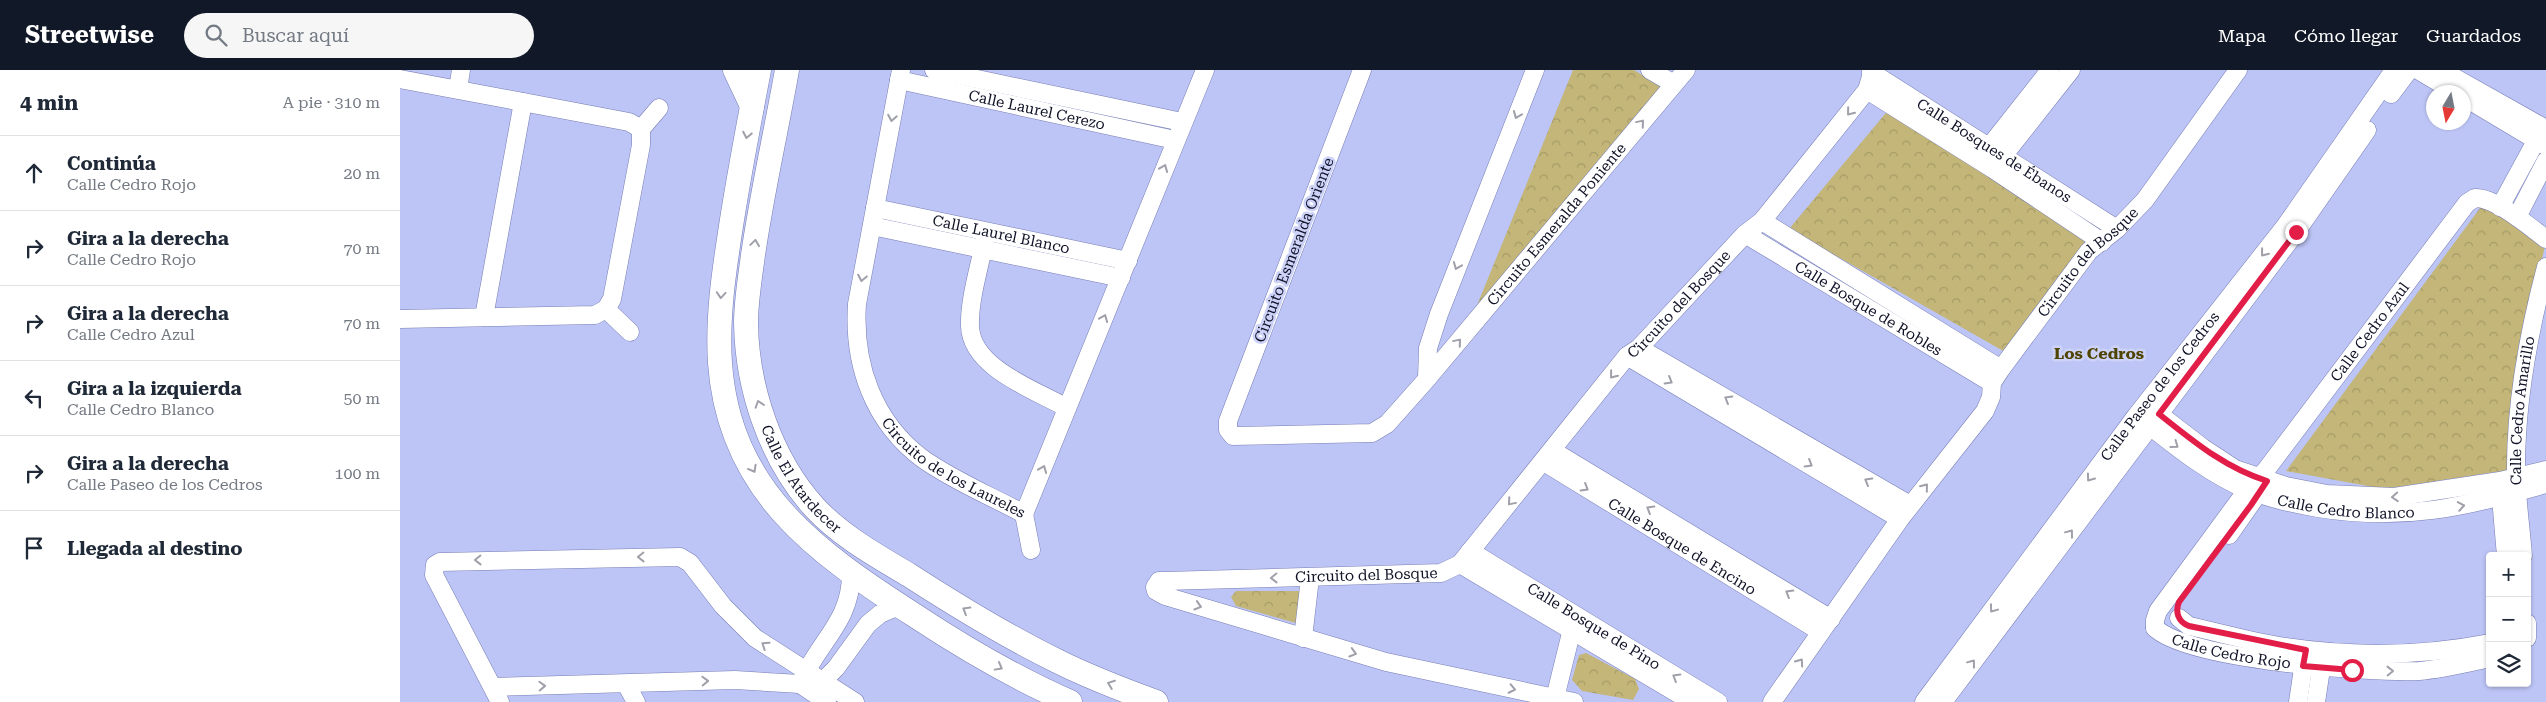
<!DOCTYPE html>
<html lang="es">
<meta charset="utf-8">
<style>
body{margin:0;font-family:"Roboto Serif",serif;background:#f6f6f7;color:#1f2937}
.controls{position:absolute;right:15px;bottom:15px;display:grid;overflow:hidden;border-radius:5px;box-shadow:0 1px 4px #0004}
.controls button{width:45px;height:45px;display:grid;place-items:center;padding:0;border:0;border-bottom:1px solid #e0e1e3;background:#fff;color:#1f2937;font:25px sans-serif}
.compass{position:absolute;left:2026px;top:15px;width:45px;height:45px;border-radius:50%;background:#fff;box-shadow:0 1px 4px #0004;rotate:190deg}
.stop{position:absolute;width:15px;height:15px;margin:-11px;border:4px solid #e11d48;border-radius:50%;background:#fff}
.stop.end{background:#e11d48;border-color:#fff;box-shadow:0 1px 5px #0008}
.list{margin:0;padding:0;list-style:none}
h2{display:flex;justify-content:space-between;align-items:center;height:65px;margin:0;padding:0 20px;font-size:21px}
h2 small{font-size:16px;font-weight:400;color:#747a83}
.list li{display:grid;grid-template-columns:32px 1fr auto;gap:15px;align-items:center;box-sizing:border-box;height:75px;padding:0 20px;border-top:1px solid #e0e1e3}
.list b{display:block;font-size:19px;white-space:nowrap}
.list p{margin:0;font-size:16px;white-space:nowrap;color:#747a83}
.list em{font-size:16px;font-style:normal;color:#747a83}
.icon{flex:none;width:28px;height:28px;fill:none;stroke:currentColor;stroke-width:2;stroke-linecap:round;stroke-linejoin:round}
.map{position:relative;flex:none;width:2146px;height:632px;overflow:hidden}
header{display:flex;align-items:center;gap:30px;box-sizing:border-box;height:70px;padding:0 25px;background:#111827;color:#fff}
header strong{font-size:24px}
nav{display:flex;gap:28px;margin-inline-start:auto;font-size:18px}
.search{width:350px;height:45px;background:#f6f6f7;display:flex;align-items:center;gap:12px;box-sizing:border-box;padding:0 18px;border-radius:28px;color:#747a83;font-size:19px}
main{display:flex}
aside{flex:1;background:#fff}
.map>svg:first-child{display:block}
.park{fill:url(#park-crowns)}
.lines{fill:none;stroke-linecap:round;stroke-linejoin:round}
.street-casing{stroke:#767db5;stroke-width:19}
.secondary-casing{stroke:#767db5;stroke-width:25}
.street{stroke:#fff;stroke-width:18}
.secondary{stroke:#fff;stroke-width:24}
.oneway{stroke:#9fa0a9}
.route{stroke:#e11d48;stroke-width:6}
.labels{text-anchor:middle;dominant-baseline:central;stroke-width:5;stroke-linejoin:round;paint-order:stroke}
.street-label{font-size:15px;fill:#101227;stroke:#cdd3f8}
.neighbourhood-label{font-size:16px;font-weight:bold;fill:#4f4300;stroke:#cdd3f8}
</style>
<header>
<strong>Streetwise</strong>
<div class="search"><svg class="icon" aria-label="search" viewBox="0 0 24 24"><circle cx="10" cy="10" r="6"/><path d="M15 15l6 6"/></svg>Buscar aquí</div>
<nav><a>Mapa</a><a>Cómo llegar</a><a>Guardados</a></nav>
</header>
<main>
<aside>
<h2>4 min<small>A pie · 310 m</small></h2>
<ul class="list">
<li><svg class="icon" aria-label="ahead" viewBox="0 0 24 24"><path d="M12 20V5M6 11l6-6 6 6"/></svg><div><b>Continúa</b><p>Calle Cedro Rojo</p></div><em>20 m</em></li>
<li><svg class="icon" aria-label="right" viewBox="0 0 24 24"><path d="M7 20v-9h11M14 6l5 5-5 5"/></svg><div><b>Gira a la derecha</b><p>Calle Cedro Rojo</p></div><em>70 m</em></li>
<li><svg class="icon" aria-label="right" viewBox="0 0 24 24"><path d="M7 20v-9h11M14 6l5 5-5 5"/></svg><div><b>Gira a la derecha</b><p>Calle Cedro Azul</p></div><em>70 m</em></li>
<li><svg class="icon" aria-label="left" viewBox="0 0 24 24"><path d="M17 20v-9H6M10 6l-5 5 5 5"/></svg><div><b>Gira a la izquierda</b><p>Calle Cedro Blanco</p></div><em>50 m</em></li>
<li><svg class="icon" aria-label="right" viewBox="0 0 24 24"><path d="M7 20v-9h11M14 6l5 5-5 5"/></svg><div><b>Gira a la derecha</b><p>Calle Paseo de los Cedros</p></div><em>100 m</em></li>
<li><svg class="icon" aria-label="arrive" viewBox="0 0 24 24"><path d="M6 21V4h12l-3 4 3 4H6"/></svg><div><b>Llegada al destino</b></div></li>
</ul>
</aside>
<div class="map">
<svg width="2146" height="632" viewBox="0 0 2146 632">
<defs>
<pattern id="park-crowns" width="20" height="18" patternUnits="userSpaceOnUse" patternTransform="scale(1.25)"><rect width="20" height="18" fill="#c3b678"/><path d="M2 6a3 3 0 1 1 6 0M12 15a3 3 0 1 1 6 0" fill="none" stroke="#a69b68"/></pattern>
</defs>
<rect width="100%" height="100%" fill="#bdc5f6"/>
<!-- park -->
<path class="park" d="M1173,0H1234L1272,23L1060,277Z
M1490,38L1696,167L1612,286L1389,159Z
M2083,134L2145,176L2120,290L2109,400L1984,419L1886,401Z
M836,521H902L896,553L836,536L831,527Z
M1186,583L1235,609L1239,619L1233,630L1182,621L1172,610L1179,585Z"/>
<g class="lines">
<!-- street casing -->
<g class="street-casing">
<g id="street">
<path id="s1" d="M501,0L457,234C453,294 473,352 523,389C554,411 591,426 624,444"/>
<path d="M534,0L782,52"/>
<path id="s2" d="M962,0L828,351V360L833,366L972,363L987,354L1027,309L1286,0"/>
<path d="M1250,0L1274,14"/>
<path d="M2018,0L2055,22"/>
<path d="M2041,0L2146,59"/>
<path id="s3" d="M1471,2L1717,159"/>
<path d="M0,9L229,52L241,59V75L212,229L206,239L195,245L0,249"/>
<path id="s4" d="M499,10L775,70"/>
<path d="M58,19L61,0"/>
<path d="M1467,20L1593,99L1702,172"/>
<path d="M1991,24L2009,0"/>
<path d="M2064,27L2146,76"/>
<path d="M241,59L259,38"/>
<path d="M1582,86L1650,0"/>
<path d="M1596,95L1671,0"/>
<path d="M2100,137L2142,60"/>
<path id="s5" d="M475,138L728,191"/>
<path d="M2117,147L2146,91"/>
<path d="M1362,151L1601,299"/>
<path d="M472,156L721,208"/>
<path id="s6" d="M1345,164L1592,313"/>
<path d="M585,169C580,195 569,230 570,256C571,298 635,320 667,338"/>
<path d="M206,239L230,262"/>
<path d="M84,247L123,32"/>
<path d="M1239,278L1510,435"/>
<path d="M1227,286L1500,449"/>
<path d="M1027,309L1028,278L1039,244L1135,0"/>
<path d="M1751,338L1803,378L1835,399L1886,416L1927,424L1994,427L2100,411L2146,400"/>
<path id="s7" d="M1741,349C1774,375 1809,404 1848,420C1871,429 1894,434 1918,438C2004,452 2064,437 2146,414"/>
<path d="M1153,381L1431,549"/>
<path id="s8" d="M1144,392L1421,562"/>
<path d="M2100,416L2106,486"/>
<path d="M624,444L805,0"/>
<path d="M624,444L631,480"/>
<path d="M1829,465L1864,415"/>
<path id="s9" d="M1070,481L1318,632"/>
<path id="s10" d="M2123,486C2121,459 2117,432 2116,405C2115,334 2128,265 2146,197"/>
<path d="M1060,494L1292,632"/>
<path d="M1779,548L1789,556C1821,563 1853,572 1885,577C1952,587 2023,586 2090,573"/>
<path d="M2127,553V568"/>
<path id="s11" d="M1755,558V550L1758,541L1847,420L1866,400L2067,133L2075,128C2095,127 2130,157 2146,169"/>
<path id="s12" d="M1755,558C1789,590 1969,603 2019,601C2043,599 2067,593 2090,588"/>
<path d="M903,568L910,508"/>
<path d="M402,610C420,570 451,551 451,504"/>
<path d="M226,614L236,632"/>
<path d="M400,614L427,632"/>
<path d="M93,617L335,610L400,614L423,611L436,598L468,554L480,544L499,536"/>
<path d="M1155,628L1174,551"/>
<path d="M100,632L34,505L35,495L40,492L280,487L290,493L323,536L355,568L455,632"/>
<path id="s13" d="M1174,632L986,592L765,526L756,521L755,517L759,511H765L1041,503L1060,494L1227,286L1239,278L1345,164L1362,151L1467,20L1473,0"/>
<path id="s14" d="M1372,632L1500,449L1585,341L1591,327L1592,313L1601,299L1689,181L1717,159L1745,130L1838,0"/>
<path id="s15" d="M1524,632L1736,346L1886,155L1994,0"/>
<path d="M1543,632L1896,162L1967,60"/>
<path d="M1898,632L1905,585"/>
<path d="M1916,632L1923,586"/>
</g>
</g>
<!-- secondary casing -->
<g class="secondary-casing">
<g id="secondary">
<path d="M335,0L352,36"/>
<path d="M359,0C349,52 339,104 331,156C324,201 317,247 320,293C329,421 416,482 514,545C564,578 615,608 670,632"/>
<path id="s16" d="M387,0C376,62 362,123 353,185C350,208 346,231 346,253C347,319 371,390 415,438C441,466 477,486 509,505C557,536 606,566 657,591C689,607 723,620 756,632"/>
</g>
</g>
<!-- street -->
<use href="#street" class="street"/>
<!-- secondary -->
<use href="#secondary" class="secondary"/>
</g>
<!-- one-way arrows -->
<defs><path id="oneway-chevron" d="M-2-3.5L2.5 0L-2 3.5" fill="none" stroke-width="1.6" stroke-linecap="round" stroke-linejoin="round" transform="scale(1.25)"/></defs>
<g class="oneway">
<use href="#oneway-chevron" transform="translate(1450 42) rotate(129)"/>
<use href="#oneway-chevron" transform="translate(1117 45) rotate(112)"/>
<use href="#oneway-chevron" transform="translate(492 48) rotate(100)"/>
<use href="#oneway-chevron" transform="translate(1241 53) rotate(-50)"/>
<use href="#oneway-chevron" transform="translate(347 65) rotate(101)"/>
<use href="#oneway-chevron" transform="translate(764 98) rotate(-68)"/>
<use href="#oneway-chevron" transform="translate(355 173) rotate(-82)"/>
<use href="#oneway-chevron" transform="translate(1864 183) rotate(128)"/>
<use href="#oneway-chevron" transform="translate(1057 196) rotate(112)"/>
<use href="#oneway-chevron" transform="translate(462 208) rotate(101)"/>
<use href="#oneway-chevron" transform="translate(321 225) rotate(94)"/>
<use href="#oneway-chevron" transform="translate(704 248) rotate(-68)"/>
<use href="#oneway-chevron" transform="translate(1058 272) rotate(-50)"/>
<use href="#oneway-chevron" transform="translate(1213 305) rotate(128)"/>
<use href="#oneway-chevron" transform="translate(1269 311) rotate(31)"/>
<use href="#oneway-chevron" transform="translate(1328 329) rotate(-150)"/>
<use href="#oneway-chevron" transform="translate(359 334) rotate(-108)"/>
<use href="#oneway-chevron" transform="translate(1775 375) rotate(36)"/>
<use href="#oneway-chevron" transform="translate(1409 394) rotate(31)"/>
<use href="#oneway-chevron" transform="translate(353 399) rotate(61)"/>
<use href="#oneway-chevron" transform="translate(643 399) rotate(-68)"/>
<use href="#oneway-chevron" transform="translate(1690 408) rotate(126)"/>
<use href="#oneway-chevron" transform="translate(1468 411) rotate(-150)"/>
<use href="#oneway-chevron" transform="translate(1525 417) rotate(-51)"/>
<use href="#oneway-chevron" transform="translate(1185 418) rotate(31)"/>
<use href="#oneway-chevron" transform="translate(1995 427) rotate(176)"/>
<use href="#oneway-chevron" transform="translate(1111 432) rotate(130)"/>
<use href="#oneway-chevron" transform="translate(2061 436) rotate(-10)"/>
<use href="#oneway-chevron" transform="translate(1250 439) rotate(-149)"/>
<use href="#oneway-chevron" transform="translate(1670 463) rotate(-53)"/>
<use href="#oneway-chevron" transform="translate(241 487) rotate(179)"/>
<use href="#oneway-chevron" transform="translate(78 490) rotate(179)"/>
<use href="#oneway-chevron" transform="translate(874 508) rotate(179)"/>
<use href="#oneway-chevron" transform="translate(1389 523) rotate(-149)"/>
<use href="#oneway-chevron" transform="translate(798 536) rotate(17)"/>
<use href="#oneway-chevron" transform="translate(1593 539) rotate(127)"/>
<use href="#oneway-chevron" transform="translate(566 540) rotate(-149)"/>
<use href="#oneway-chevron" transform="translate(365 575) rotate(-146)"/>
<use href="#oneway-chevron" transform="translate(953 583) rotate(16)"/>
<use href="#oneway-chevron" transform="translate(1400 592) rotate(-55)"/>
<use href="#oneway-chevron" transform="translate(1572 593) rotate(-53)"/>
<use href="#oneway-chevron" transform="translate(599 597) rotate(29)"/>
<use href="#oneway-chevron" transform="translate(1990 601) rotate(-1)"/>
<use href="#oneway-chevron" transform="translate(1276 607) rotate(-149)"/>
<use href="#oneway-chevron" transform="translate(305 611) rotate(-2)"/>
<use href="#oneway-chevron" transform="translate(711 614) rotate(-159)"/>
<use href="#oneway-chevron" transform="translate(142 616) rotate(-2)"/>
<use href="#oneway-chevron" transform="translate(1112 619) rotate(12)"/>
</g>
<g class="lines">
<!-- route -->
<path class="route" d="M1896,162L1759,344C1793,371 1825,398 1867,411L1851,435L1779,532C1775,542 1778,552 1789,556L1906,580L1903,596L1952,600"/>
</g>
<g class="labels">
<!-- street labels -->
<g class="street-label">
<text stroke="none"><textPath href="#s4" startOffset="141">Calle Laurel Cerezo</textPath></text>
<text stroke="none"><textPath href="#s3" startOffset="146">Calle Bosques de Ébanos</textPath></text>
<text stroke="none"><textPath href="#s2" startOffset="811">Circuito Esmeralda Poniente</textPath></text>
<text stroke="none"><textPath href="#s5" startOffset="129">Calle Laurel Blanco</textPath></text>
<text transform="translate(894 180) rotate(-69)">Circuito Esmeralda Oriente</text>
<text stroke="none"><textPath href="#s14" startOffset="545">Circuito del Bosque</textPath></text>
<text stroke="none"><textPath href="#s13" startOffset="1088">Circuito del Bosque</textPath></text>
<text stroke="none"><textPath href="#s6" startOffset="144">Calle Bosque de Robles</textPath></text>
<text stroke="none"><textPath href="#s11" startOffset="368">Calle Cedro Azul</textPath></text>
<text stroke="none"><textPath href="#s15" startOffset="394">Calle Paseo de los Cedros</textPath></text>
<text stroke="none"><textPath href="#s10" startOffset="146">Calle Cedro Amarillo</textPath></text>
<text stroke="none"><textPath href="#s1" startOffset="444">Circuito de los Laureles</textPath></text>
<text stroke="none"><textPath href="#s16" startOffset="426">Calle El Atardecer</textPath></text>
<text stroke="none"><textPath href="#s7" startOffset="229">Calle Cedro Blanco</textPath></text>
<text stroke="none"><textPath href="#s8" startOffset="162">Calle Bosque de Encino</textPath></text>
<text stroke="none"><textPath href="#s13" startOffset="652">Circuito del Bosque</textPath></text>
<text stroke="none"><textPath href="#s9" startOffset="145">Calle Bosque de Pino</textPath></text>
<text stroke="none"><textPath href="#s12" startOffset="81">Calle Cedro Rojo</textPath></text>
</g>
<!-- neighbourhood labels -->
<g class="neighbourhood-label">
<text x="1699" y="283">Los Cedros</text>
</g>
</g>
</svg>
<div class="controls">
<button>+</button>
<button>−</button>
<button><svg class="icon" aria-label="layers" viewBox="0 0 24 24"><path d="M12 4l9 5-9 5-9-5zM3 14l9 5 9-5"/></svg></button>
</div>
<svg class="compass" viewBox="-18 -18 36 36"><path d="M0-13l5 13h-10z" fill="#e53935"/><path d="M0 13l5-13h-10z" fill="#747a83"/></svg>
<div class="stop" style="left:1952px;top:600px"></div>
<div class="stop end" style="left:1896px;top:162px"></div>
</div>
</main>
